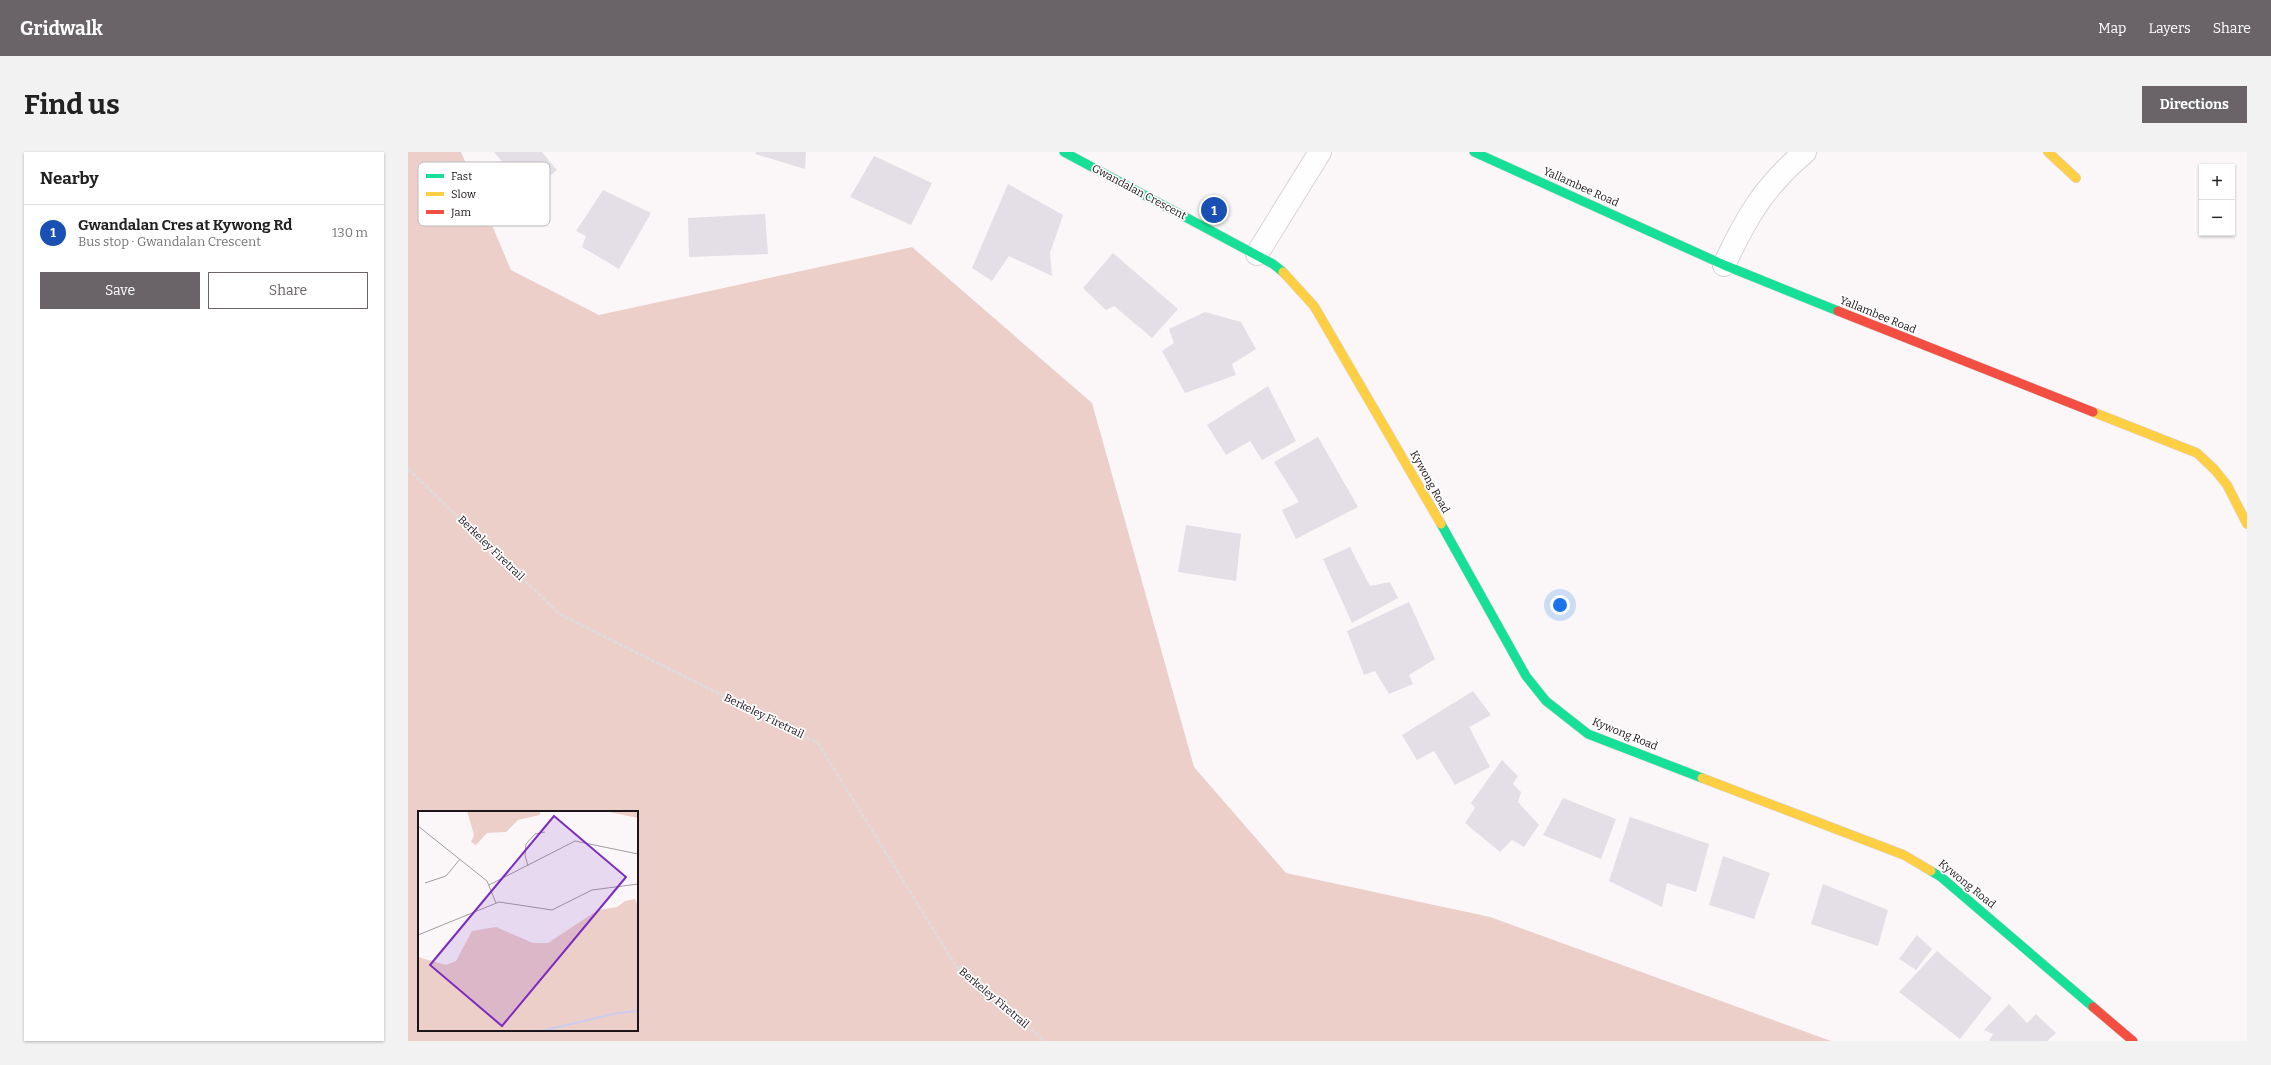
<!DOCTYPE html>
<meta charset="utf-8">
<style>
body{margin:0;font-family:Bitter,serif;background:#f2f2f2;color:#222}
.controls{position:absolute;right:12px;top:12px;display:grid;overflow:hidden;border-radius:0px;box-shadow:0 1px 3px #0004}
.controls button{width:36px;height:36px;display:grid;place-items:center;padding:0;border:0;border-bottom:1px solid #e0e0e0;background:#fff;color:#222;font:20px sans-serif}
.you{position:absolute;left:1152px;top:453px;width:14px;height:14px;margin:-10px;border:3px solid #fff;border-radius:50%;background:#1a73e8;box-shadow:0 0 0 6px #1a73e833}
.badge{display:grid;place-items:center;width:26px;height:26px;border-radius:50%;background:#6a6468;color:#fff;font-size:13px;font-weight:700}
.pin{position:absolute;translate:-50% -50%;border:2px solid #fff;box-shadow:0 1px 4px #0006}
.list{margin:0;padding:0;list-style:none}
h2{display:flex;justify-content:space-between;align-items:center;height:52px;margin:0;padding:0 16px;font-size:17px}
h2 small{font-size:13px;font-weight:400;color:#767676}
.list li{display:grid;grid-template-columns:26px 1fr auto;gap:12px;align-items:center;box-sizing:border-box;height:56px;padding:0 16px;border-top:1px solid #e0e0e0}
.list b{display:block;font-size:15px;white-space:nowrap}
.list p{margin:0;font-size:13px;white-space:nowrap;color:#767676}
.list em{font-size:13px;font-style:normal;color:#767676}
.actions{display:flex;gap:8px;padding:12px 16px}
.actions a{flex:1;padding:9px 0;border:1px solid #6a6468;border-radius:0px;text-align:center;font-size:14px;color:#6a6468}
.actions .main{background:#6a6468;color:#fff}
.map{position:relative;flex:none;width:1839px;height:889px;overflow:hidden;border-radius:0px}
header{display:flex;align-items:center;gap:24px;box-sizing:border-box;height:56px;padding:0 20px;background:#6a6468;color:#fff}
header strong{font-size:19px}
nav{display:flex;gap:22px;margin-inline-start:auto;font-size:14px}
.intro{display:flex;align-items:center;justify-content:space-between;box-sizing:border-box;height:96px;padding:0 24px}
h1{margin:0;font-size:28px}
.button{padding:10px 18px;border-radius:0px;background:#6a6468;color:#fff;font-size:14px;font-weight:700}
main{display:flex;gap:24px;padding:0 24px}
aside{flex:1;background:#fff;border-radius:0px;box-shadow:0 1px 3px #0004}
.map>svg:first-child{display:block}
.forest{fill:#edcfc9;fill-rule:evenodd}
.building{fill:#e4dee6}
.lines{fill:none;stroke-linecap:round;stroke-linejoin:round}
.street-casing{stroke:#d8d2d5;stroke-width:24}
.fast-casing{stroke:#d8d2d5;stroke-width:10}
.slow-casing{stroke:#d8d2d5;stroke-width:10}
.jam-casing{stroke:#d8d2d5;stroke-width:10}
.path{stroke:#dddcdd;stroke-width:2.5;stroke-dasharray:4 2;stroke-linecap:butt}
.street{stroke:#fefefe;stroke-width:22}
.fast{stroke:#16e098;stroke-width:9}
.slow{stroke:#ffcf43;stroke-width:9}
.jam{stroke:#f24e42;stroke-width:9}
.labels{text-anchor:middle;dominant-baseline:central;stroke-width:3.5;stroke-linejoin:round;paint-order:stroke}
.street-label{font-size:11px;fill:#1c151a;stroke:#fff}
.inset-river{fill:none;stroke:#cccded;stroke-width:2}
.inset-road{fill:none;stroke:#a29da0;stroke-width:1}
.view{fill:#7b2cbf;fill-opacity:0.15;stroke:#7b2cbf;stroke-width:2}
.inset-edge{fill:none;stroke:#1c151a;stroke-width:2}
.key{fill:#fff;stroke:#bbb9ba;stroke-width:1}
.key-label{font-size:11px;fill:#1c151a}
</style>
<header>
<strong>Gridwalk</strong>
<nav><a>Map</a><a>Layers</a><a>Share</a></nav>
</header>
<div class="intro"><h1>Find us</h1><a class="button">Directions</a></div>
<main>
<aside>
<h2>Nearby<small></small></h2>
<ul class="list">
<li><span class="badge" style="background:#1a4fb4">1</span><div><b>Gwandalan Cres at Kywong Rd</b><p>Bus stop · Gwandalan Crescent</p></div><em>130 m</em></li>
</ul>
<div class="actions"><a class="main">Save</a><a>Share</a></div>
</aside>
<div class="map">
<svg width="1839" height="889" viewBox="0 0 1839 889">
<rect width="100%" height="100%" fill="#fbf7f9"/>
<!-- forest -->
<path class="forest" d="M0,0H53L103,118L191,163L504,95L684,251L786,615L878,721L1082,765L1423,889H0ZM11,660H229V878H11Z"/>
<!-- building -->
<path class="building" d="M86,0H134L149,18L120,42Z
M348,0H398L397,17L347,2Z
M466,4L524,31L503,73L442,45Z
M600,32L655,63L642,101L644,124L601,104L584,129L564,116Z
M195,38L243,61L211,117L174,95L178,84L168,79Z
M357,62L360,102L281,105L280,66Z
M705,101L770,157L744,186L706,154L698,158L675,136Z
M797,160L833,170L848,197L824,212L828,223L777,241L754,199L766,191L761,177Z
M860,234L888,289L854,308L842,289L818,303L799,273Z
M910,285L950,355L888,387L874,358L891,350L866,310Z
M778,373L833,382L828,429L770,420Z
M942,395L962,434L982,430L990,446L944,471L915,407Z
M1001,450L1027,507L1001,523L1005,532L981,542L967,519L956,523L939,479Z
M1065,539L1083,563L1061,575L1082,615L1047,633L1026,599L1009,608L994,583Z
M1094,608L1110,624L1105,632L1113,640L1110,650L1131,673L1116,695L1104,688L1092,700L1057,671L1067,656L1063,651Z
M1155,646L1208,667L1193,707L1135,683Z
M1222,665L1301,692L1288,740L1259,731L1254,755L1201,729Z
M1315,704L1362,721L1346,767L1301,753Z
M1415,732L1480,758L1470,794L1403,772Z
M1509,783L1524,797L1508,818L1491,807Z
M1529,799L1584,846L1552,887L1491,840Z
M1601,852L1619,871L1628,862L1648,881L1639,889H1581L1585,882L1576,878Z"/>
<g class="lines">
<!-- street casing -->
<g class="street-casing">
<path id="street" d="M849,102L912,0
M1316,113C1339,64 1356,35 1397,0"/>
</g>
<!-- fast casing -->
<g class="fast-casing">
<path id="fast" d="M656,0L865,112L875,120
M1066,0L1316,113L1430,159
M1033,372L1118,524L1138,549L1180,582L1294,626
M1523,719L1533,725L1685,855"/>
</g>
<!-- slow casing -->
<g class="slow-casing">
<path id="slow" d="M1640,0L1668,26
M875,120L906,154L1033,372
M1685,260L1789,301L1807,318L1819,333L1839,372
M1294,626L1496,703L1523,719"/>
</g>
<!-- jam casing -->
<g class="jam-casing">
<path id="jam" d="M1430,159L1685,260
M1685,855L1725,889"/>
</g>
<!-- path -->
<path class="path" d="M0,317L153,463L410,591L548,814L637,889"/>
<!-- street -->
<use href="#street" class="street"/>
<!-- fast -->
<use href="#fast" class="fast"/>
<!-- slow -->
<use href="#slow" class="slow"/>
<!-- jam -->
<use href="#jam" class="jam"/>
</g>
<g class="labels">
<!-- street labels -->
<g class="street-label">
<text transform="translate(1173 35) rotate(24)">Yallambee Road</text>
<text transform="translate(731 40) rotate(28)">Gwandalan Crescent</text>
<text transform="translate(1470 163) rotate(22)">Yallambee Road</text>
<text transform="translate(1022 330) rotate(61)">Kywong Road</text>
<text transform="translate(83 396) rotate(44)">Berkeley Firetrail</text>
<text transform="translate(356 564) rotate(26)">Berkeley Firetrail</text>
<text transform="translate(1217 582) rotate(22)">Kywong Road</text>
<text transform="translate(1559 732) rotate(39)">Kywong Road</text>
<text transform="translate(586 846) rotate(40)">Berkeley Firetrail</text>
</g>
</g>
<!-- overview -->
<g transform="translate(10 659)">
<rect width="220" height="220" fill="#fbf7f9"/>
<path d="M49,0H122V4L100,9L88,21L69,22L58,34L53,31L56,24ZM186,0H220V7ZM217,88L220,94V220H0V146L28,154L38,150L54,120L78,116L115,132H130L180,99L199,96L207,90Z" fill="#edcfc9"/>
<path class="inset-river" d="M123,220L200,202L220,200"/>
<path class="inset-road" d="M0,15L69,70L78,92M110,55L107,44L108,33L117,23L127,21M7,72L28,65L42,48M71,74L157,30L220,43M0,124L81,91L134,99L174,79L220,73"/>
<path class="view" d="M136,5L208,66L84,215L12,154Z"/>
<rect width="220" height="220" class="inset-edge"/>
</g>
<!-- legend -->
<rect x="10" y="10" width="132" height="64" rx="6" class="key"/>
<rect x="18" y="22" width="18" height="4" fill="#16e098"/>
<rect x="18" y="40" width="18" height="4" fill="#ffcf43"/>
<rect x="18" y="58" width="18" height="4" fill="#f24e42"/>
<g class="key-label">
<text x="43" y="28">Fast</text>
<text x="43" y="46">Slow</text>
<text x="43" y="64">Jam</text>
</g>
</svg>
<div class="controls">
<button>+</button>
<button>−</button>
</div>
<div class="you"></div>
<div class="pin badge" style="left:806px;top:58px;background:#1a4fb4">1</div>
</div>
</main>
